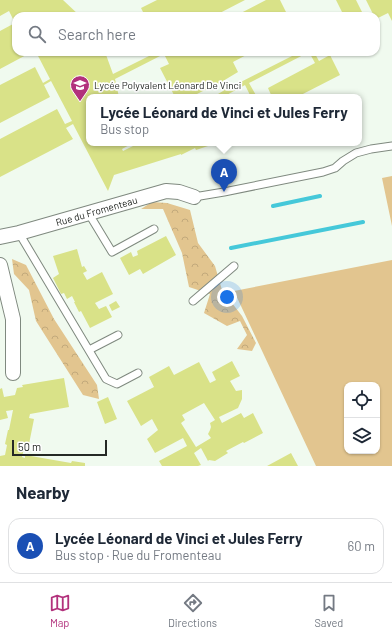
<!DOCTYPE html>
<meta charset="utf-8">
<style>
body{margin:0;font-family:Barlow,sans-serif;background:#f2f2f3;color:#1f2937}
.controls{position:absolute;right:12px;bottom:12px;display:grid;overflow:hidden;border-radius:8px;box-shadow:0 1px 3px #0004}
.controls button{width:36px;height:36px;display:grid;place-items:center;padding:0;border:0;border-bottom:1px solid #e0e1e3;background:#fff;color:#1f2937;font:20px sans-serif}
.scale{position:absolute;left:12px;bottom:10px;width:95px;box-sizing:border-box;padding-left:4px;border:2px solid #252925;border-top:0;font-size:11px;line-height:14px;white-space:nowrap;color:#252925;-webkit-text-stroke:3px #fff;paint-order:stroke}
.you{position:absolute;left:227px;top:297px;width:14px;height:14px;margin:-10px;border:3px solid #fff;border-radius:50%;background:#1a73e8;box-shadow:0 0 0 6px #1a73e833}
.badge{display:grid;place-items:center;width:26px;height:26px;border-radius:50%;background:#b2317c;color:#fff;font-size:13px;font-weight:700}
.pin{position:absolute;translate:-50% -33px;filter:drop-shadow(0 1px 2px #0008)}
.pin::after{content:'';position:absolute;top:21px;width:14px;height:12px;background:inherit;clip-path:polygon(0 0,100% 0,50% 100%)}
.popup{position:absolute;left:86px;top:94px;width:276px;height:52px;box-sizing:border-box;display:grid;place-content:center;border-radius:8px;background:#fff;filter:drop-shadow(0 1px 3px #0005);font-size:13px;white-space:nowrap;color:#747a83}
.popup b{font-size:15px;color:#1f2937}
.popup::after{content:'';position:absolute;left:50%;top:100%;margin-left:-8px;border:8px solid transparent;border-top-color:#fff}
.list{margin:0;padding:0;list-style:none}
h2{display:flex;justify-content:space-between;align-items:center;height:52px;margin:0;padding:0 16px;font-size:17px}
h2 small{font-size:13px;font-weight:400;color:#747a83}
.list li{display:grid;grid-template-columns:26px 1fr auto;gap:12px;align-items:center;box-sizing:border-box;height:56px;margin:0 8px 8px;padding:0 8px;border:1px solid #e0e1e3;border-radius:12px}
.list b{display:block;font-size:15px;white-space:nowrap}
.list p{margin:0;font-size:13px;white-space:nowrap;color:#747a83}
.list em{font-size:13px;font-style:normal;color:#747a83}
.icon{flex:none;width:22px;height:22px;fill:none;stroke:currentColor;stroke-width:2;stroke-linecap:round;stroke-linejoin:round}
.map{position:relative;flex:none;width:392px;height:466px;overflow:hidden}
.search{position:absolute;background:#fff;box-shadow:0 1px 3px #0004;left:12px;right:12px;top:12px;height:44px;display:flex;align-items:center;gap:10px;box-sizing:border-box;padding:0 14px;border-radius:12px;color:#747a83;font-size:15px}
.sheet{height:116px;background:#fff}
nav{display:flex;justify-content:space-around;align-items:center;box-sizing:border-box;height:56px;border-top:1px solid #e0e1e3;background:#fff;font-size:11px;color:#747a83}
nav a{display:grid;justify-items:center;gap:2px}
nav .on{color:#b2317c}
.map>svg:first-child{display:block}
.grass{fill:#e2c58f;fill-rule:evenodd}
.forest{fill:url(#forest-crowns)}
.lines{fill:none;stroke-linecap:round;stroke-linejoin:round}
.stream{stroke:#45c8d9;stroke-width:4}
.building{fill:#d9e288;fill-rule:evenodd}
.lane-casing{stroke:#7f897f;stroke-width:9}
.street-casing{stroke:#7f897f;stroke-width:16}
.lane{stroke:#fff;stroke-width:7}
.street{stroke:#fff;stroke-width:14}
.labels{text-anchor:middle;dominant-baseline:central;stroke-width:3.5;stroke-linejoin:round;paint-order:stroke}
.poi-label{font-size:10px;fill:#252925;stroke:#fff;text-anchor:start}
.street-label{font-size:10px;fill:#252925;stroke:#fff}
</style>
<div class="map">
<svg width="392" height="466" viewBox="0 0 392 466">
<defs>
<pattern id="forest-crowns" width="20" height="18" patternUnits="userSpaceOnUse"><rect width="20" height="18" fill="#e2c58f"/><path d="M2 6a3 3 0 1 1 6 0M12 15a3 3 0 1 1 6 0" fill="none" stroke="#c2a97b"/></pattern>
</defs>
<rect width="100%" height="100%" fill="#f0faef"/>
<!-- grass -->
<path class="grass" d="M392,176V226L382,178Z
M392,260V466H316L234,291ZM347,385H377V451H347Z"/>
<!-- forest -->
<path class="forest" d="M152,202L167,203L190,210L198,243L215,266L222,290L242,316L256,343L252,351L237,349L247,335L240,321L227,326L204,313L210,294L189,287L182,253L163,209H141Z
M12,259L26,265L54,319L97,385L99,399L83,395L36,321L29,290L14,274Z"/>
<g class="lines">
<!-- stream -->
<path class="stream" d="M273,206L320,196
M231,248L363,222"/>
</g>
<!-- building -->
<path class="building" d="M0,0H63L80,16H16V25L9,11L0,16Z
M157,0H245L214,16H145L141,8Z
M266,0H280L288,16H235Z
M336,0H356L364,16H344Z
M366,0H392V21L388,13L376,19V16H374Z
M13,24L16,31V52H27L28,54L0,69V31Z
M36,52H105L113,74L157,52H252L233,62L238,72L223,81L227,89L300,52H314L319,61L330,55L340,75L297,97H272L268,88L315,63L309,52L249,83L257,97H251L245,85L223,97H213L223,91L219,83L191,97H175L160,68L169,64L164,54L115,79L119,97H89V143H120V144L123,143H133L122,149L123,151L139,143H217L196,150L195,148L181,155V154L114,175L108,191L73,124L66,128L73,139L0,177V139L57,109L65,124L72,121L51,81L44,85L50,97L0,123V85L35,67L43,83L50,79Z
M166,236L176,255L143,274L140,269L129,275L120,258L131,252L133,257L138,255L137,251Z
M77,249L82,267L84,266L87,271L83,273L87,280L102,272L113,294L95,303L99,309L106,306L112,317L90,328L81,311L79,312L74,302H75L72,296L67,299L64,293L61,294L53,278L59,274L53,256Z
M116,301L120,307L112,311L109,305Z
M232,361L240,376L230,381L236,391L242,390V399L238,408L219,417L222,423L241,413L244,418L253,413L263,433L244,443L243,442L226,451L228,453L215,461L209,460L208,461L201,448L194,453L201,465L198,466H162L159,461L187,446L183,438L155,453L147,439L158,430L152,419L141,426L127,401L154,387L149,377L169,366L174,375L199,362L210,383L216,380L212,372ZM204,403L215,420L210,423L211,427L210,430L208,434L211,438L196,447L181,423L185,420L182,415Z
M64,378L69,407L30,414L29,418L34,419L28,449L24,448L22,457L25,458V455L71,463L72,461L85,463V466H0V456L5,455L7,445L5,444L8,430H9L13,410L6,411L8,418L0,420V389L2,388L4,397L15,395L17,388L23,387L22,385Z
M108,397L117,419L105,424L97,402Z
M291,453L298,466H267Z"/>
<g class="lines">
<!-- lane casing -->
<g class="lane-casing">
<path id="lane" d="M194,197L224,192L323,172L335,168L343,161L356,153L371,149L392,146
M89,214L112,252L154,229
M19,233L106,379L117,384L138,373
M193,301L234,266
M89,350L118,335"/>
</g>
<!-- street casing -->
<g class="street-casing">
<g id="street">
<path id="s1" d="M0,237L19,233L166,191L179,192L194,197"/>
<path d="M0,265L13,319V373"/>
</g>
</g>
<!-- lane -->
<use href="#lane" class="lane"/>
<!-- street -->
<use href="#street" class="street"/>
</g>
<!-- icons -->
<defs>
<g id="school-pin" transform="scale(1)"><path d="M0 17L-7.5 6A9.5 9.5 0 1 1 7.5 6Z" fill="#b2317c" stroke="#fff"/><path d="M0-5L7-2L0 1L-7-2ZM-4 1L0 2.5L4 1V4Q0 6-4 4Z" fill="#fff"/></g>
</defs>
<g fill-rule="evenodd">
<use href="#school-pin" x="80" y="85"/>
</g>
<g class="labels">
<!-- poi labels -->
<g class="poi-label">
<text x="94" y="85">Lycée Polyvalent Léonard De Vinci</text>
</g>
<!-- street labels -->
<g class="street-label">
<text stroke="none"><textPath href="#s1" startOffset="100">Rue du Fromenteau</textPath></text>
</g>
</g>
</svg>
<div class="controls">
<button><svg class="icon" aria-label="locate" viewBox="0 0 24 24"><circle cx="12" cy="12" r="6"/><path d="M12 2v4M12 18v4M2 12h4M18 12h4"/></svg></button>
<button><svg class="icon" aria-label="layers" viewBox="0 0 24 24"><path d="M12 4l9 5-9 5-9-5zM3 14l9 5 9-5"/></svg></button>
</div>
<div class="scale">50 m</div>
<div class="you"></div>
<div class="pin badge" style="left:224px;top:192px;background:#1a4fb4">A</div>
<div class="popup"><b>Lycée Léonard de Vinci et Jules Ferry</b>Bus stop</div>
<div class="search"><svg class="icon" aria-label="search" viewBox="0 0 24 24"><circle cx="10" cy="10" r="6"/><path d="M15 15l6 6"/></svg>Search here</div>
</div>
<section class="sheet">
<h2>Nearby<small></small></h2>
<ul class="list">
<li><span class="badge" style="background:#1a4fb4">A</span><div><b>Lycée Léonard de Vinci et Jules Ferry</b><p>Bus stop · Rue du Fromenteau</p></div><em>60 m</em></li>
</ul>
</section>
<nav>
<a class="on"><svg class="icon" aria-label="map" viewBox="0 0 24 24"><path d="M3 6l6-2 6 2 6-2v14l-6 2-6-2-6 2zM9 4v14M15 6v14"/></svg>Map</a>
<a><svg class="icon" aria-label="directions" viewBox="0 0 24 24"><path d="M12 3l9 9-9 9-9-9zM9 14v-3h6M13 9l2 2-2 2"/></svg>Directions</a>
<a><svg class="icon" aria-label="saved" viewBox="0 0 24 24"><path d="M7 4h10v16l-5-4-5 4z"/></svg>Saved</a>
</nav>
